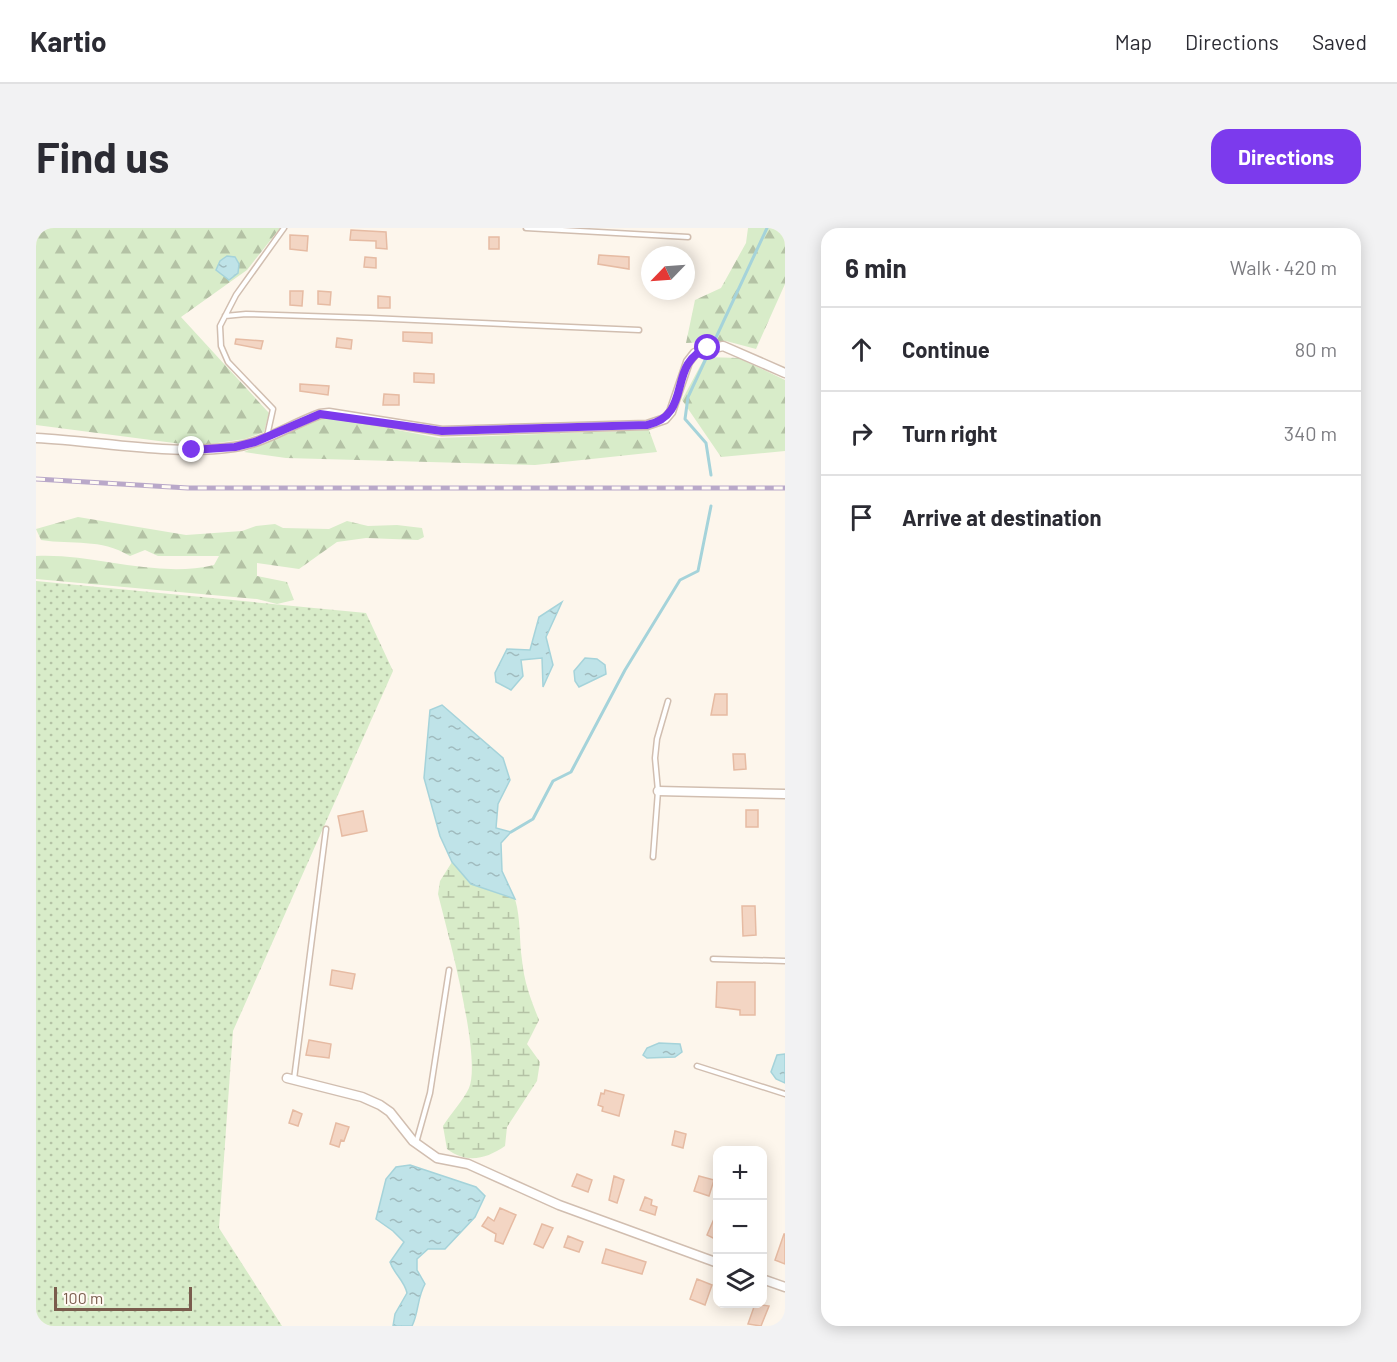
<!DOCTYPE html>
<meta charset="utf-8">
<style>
body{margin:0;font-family:Barlow,sans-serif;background:#f2f2f3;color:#2b2b33}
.controls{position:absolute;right:18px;bottom:18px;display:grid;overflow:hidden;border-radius:12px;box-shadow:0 3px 15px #0003}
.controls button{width:54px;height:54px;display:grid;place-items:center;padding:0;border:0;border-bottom:2px solid #e1e1e2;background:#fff;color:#2b2b33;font:30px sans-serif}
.compass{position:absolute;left:605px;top:18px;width:54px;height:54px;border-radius:50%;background:#fff;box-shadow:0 3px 15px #0003;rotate:245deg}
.scale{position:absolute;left:18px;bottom:15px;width:138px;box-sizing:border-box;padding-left:6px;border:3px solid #7a5c4d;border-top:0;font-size:16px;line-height:21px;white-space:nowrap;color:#7a5c4d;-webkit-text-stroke:4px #fffaf3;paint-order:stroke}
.stop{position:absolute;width:18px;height:18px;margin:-14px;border:4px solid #7c3aed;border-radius:50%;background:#fff}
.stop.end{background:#7c3aed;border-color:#fff;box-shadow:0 2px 6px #0008}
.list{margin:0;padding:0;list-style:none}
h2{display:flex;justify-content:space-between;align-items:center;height:78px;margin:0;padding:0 24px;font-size:26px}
h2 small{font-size:20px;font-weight:400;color:#7c7c81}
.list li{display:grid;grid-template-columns:39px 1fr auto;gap:18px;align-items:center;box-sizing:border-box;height:84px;padding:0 24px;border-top:2px solid #e1e1e2}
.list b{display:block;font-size:22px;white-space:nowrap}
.list em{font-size:20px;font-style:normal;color:#7c7c81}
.icon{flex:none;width:33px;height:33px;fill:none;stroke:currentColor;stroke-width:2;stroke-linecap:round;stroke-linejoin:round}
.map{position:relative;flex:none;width:749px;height:1098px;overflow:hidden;border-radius:18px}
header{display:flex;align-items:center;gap:36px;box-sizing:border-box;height:84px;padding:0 30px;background:#fff;border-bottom:2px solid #e1e1e2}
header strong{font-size:28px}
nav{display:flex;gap:33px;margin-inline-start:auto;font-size:21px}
.intro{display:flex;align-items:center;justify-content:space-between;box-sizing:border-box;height:144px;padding:0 36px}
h1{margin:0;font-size:42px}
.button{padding:15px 27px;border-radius:18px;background:#7c3aed;color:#fff;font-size:21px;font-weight:700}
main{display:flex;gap:36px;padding:0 36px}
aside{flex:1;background:#fff;border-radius:18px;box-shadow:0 3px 15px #0003}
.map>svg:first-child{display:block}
.grass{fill:url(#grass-dots)}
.forest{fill:url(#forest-firs)}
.wetland{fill:url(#wetland-marsh)}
.water{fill:url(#water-ripples);stroke:#a5d3da;stroke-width:1.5}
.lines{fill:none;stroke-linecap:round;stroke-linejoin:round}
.stream{stroke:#a5d3da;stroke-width:3}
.building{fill:#f3d5c3;stroke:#e6bba3;stroke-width:1.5}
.lane-casing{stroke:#d1beb0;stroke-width:7}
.street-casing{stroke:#d1beb0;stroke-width:11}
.lane{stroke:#fff;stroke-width:4}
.street{stroke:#fff;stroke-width:8}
.rail-casing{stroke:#b9a8c9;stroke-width:5}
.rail{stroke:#fffaf3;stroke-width:3;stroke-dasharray:9;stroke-linecap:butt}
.route{stroke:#7c3aed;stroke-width:8}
</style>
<header>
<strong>Kartio</strong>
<nav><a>Map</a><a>Directions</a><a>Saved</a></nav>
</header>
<div class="intro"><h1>Find us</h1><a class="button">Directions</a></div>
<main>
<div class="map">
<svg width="749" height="1098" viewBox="0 0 749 1098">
<defs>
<pattern id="grass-dots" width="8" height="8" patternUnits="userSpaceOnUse" patternTransform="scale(1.5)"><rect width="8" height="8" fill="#d8ecc9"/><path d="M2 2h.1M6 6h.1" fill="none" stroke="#b4c2a5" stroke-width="1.8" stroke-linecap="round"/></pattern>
<pattern id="forest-firs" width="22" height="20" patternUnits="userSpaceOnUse" patternTransform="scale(1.5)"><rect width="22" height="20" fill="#d8ecc9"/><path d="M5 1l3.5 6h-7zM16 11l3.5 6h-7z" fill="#b4c2a5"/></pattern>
<pattern id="wetland-marsh" width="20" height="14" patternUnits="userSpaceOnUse" patternTransform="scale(1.5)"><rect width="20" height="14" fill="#d8ecc9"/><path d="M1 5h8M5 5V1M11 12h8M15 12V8" fill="none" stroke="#b4c2a5"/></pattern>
<pattern id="water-ripples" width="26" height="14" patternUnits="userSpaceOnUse" patternTransform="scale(1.5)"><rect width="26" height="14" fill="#bfe3e8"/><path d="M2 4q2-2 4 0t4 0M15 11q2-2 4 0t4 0" fill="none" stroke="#a0bbbe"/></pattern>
</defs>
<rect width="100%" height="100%" fill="#fdf6ec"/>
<!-- grass -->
<path class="grass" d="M0,353L330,385L357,443L197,803L183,1000L246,1098H0Z"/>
<!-- forest -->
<path class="forest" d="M0,0H244L211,42L145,89L233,185L228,204L209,211L161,218L0,197Z
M712,0H749V56L720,121L690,113L650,115L659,72L685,60L710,15Z
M669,129L703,130L749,152V223L685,229L646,172Z
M299,190L403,210L613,202L621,224L499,237L250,230L208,224L284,191Z
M42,289L150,307L206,303L220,298L239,296L247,300L293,301L311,293L332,298L361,297L386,300L388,309L382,312L330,310L301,314L263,341L221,335V348L251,354L258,372L241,376L221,371L0,351V328C58,325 120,351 178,337L183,328H122L109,322L94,328C64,310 37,317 5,312L0,301Z"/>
<!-- wetland -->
<path class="wetland" d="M416,634L435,656L479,671C485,691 483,712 486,732C488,754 495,772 503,792L491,816L504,834L501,853L471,899L469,918C450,931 431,936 411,921L407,898C415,885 427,873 433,860C446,829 411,702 402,666L404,653Z"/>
<!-- water -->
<path class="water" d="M191,28L199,29L203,36L202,45L193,52L180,42L184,33Z
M526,374L510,409L517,437L507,459L506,430L485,432L487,448L475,462L460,454L459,445L471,421L494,422L503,389Z
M549,430L561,431L569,437L570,446L543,459L539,453L538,443Z
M406,477L467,530L474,552L462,576L460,600L475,604L465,615L466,643L479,671L435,656L416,634L404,608L388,550L394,482Z
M623,815L644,816L646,824L639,829L611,830L607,827L611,820Z
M749,826V855L740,851L735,844L741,827Z
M374,937L440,959L449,968L439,989L409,1021H392L381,1031V1042L389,1056C381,1070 383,1084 376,1098H357L359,1086L371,1065C368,1052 358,1046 354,1034L368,1014L357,1003L340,991L350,951L360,939Z"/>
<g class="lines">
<!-- stream -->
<path class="stream" d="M676,118L731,0
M673,124L652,169L649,191L670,215L675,247
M475,604L497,591L517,553L535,544L589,442L644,352L662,343L675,278"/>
</g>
<!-- building -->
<path class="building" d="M315,2L350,4L351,21L340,20V13L314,12Z
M254,7L272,8L271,23L254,21Z
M453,9H463V21H453Z
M563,27L593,29V41L562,36Z
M329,29L340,30V40L328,39Z
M254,63H267L266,78L254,77Z
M282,63L295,64L294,77L282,76Z
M342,68L354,69V80H342Z
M367,104L396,105V115L367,113Z
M301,110L316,112L315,121L300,119Z
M200,111L227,113L225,121L199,116Z
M378,145L398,146V155L378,154Z
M264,156L293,158L292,167L264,163Z
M348,166L363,167V177H347Z
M679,466H691V487H675Z
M697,526H709L710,541L698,542Z
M710,582H722V599H710Z
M327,583L331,603L306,608L302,588Z
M706,678H719L720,707L707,708Z
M296,742L319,746L316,761L294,757Z
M681,754H719V787H704V782L680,779Z
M273,812L295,816L293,830L270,827Z
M569,862L588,867L583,888L566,883L567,879L562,877L565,865L568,866Z
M257,882L266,886L262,898L253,895Z
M300,895L313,899L308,913L305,912L303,919L294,916Z
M639,903L650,906L647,920L636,917Z
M541,946L556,952L552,964L536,958Z
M578,948L588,952L581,975L573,972Z
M663,948L678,952L673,968L658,963Z
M609,969L616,972L615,977L621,979L619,987L604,982Z
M464,980L480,987L467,1016L459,1013L460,1006L446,998L452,989L458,993Z
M681,984V1012L671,1007Z
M506,996L517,1000L507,1020L498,1016Z
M748,1006H749V1036L739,1032Z
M532,1008L547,1014L543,1024L528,1019Z
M570,1021L610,1034L606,1046L566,1035Z
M661,1051L676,1057L669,1077L654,1071Z
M719,1076L733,1078L725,1098L712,1096Z"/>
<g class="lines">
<!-- lane casing -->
<g class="lane-casing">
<path id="lane" d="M490,0L652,9
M189,88L210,86L334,90L603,102
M231,208L237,181L192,134L185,118L184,98L200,67L248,0
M617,629L622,563L619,530L621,511L632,473
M677,731L749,733
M661,838L749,866
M258,851L290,601
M380,915L394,865L413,742"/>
</g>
<!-- street casing -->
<g class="street-casing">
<path id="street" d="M0,210C64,213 135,228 198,219C228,215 256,196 284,186L293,185L406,203L611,197L629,191L635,184L652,134L659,125L687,118L749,145
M622,563L749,566
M251,850L326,869L344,877L354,884L377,913L401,930L432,936L523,977L682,1035
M726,1051L749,1059"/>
</g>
<!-- lane -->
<use href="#lane" class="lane"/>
<!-- street -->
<use href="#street" class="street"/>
<!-- rail casing -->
<g class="rail-casing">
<path id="rail" d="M0,251L152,260H749"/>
</g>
<!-- rail -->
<use href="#rail" class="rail"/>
</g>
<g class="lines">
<!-- route -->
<path class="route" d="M156,222L199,219L219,214L284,186L406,203L611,197C658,187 630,135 672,120"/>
</g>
</svg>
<div class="controls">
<button>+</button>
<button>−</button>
<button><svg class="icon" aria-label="layers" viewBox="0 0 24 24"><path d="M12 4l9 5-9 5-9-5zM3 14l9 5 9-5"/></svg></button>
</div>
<svg class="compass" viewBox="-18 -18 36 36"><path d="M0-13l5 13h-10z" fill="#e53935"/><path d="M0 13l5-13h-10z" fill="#7c7c81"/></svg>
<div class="scale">100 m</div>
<div class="stop" style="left:672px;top:120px"></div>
<div class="stop end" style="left:156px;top:222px"></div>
</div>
<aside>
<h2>6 min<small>Walk · 420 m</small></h2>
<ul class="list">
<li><svg class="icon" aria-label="ahead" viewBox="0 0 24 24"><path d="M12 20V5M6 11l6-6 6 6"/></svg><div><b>Continue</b></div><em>80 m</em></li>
<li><svg class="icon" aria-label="right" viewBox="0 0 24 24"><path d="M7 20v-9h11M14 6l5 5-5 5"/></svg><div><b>Turn right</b></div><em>340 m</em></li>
<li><svg class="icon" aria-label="arrive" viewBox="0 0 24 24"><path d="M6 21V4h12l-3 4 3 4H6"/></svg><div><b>Arrive at destination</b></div></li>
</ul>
</aside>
</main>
